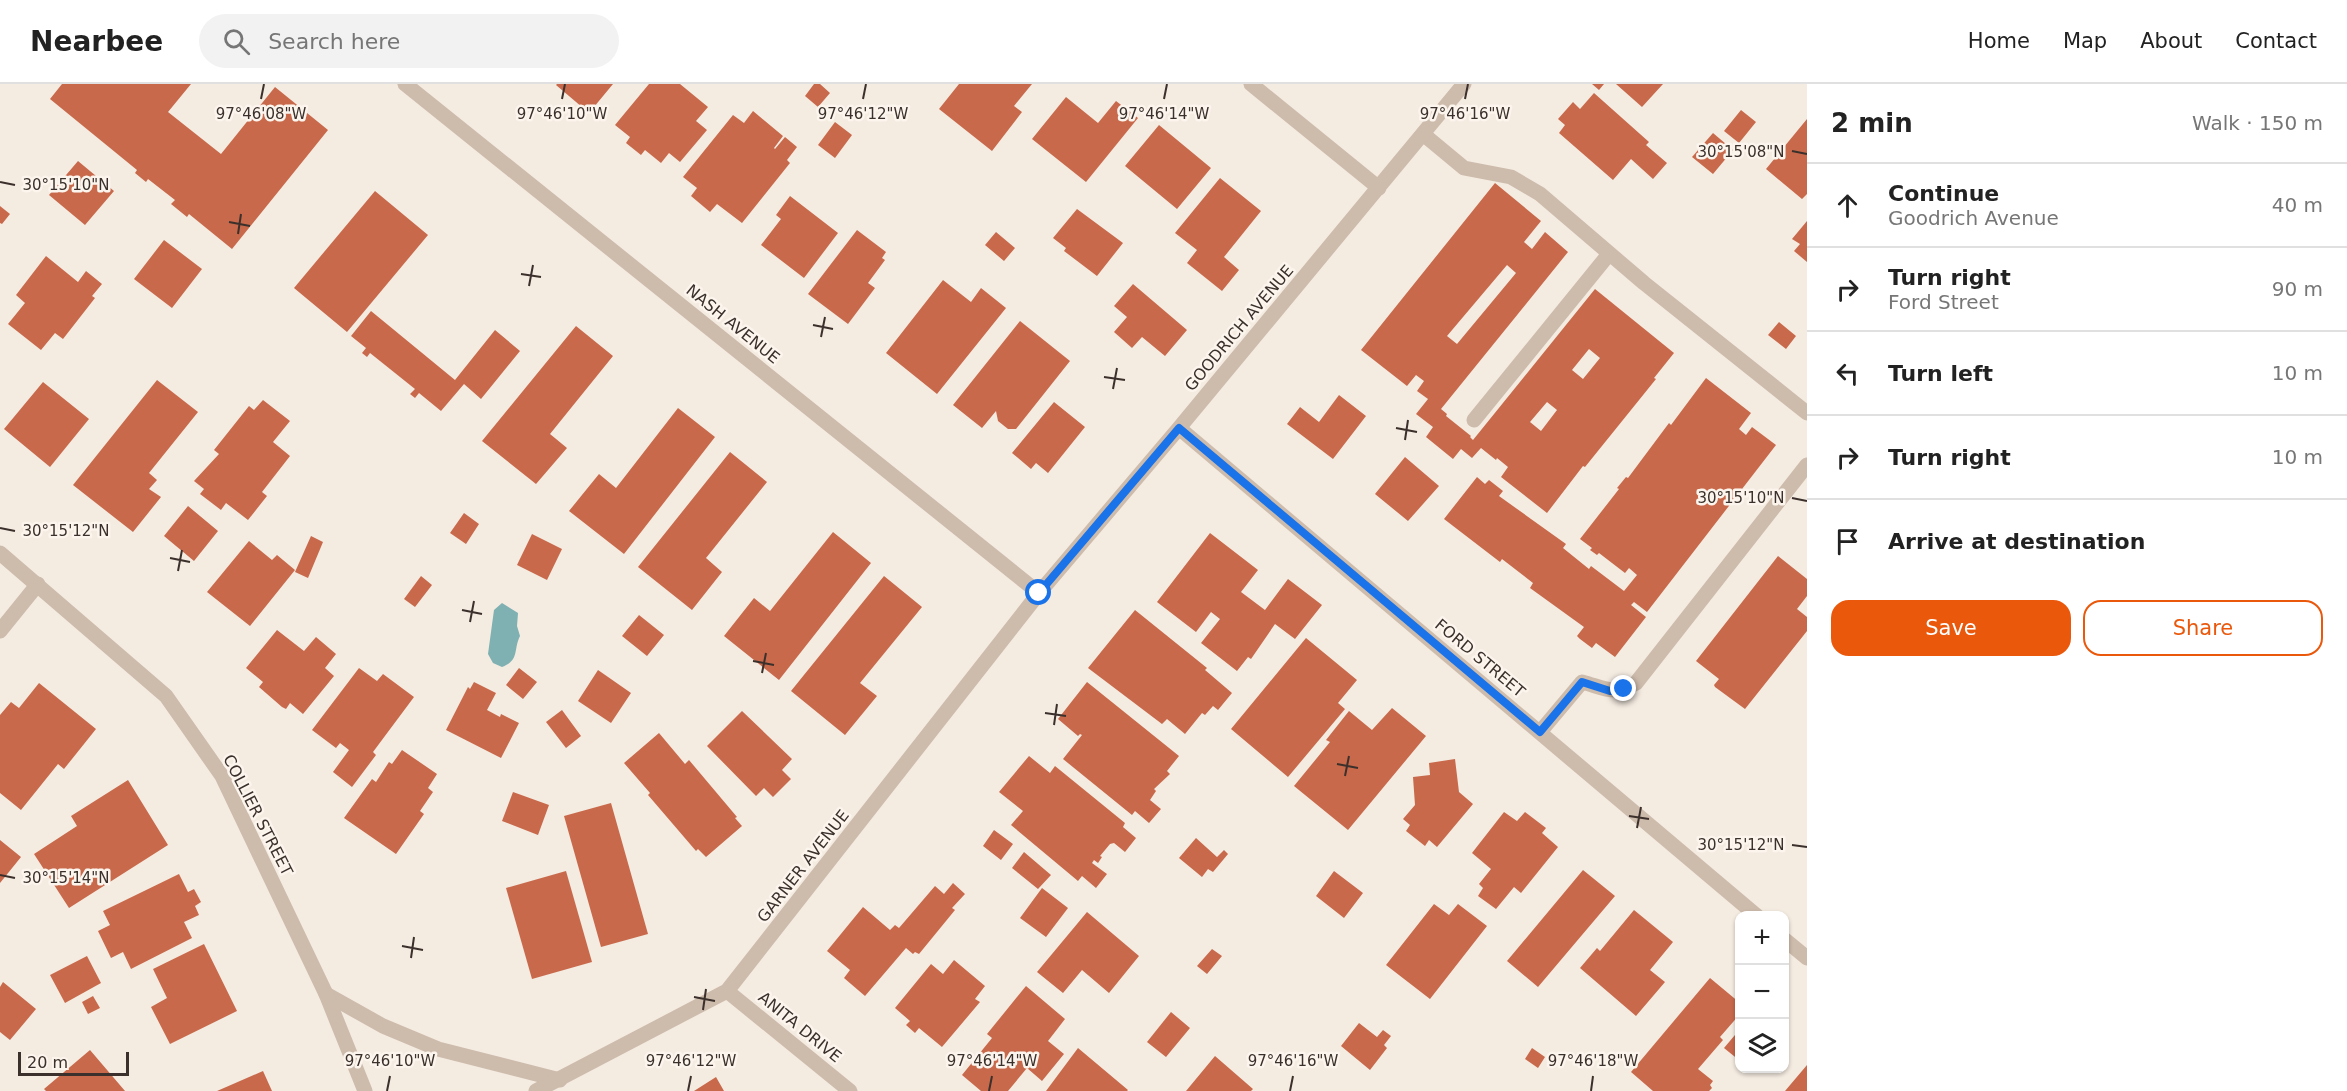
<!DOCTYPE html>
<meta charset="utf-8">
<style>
body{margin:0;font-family:"DejaVu Sans",sans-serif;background:#f2f2f2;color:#222}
.controls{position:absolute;right:18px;bottom:18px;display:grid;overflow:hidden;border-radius:12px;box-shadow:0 2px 4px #0004}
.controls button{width:54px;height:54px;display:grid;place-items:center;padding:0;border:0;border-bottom:2px solid #e0e0e0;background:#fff;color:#222;font:30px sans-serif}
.scale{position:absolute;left:18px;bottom:15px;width:111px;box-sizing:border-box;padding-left:6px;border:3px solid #3b302b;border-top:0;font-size:16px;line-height:21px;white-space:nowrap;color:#3b302b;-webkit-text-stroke:4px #fbf5ee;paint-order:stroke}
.stop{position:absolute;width:18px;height:18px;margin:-14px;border:4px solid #1a73e8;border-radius:50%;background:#fff}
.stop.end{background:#1a73e8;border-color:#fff;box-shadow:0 2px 6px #0008}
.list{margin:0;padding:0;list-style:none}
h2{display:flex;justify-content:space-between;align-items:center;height:78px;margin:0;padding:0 24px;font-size:26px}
h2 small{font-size:20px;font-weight:400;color:#767676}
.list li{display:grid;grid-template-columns:39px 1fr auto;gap:18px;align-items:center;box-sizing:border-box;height:84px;padding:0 24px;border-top:2px solid #e0e0e0}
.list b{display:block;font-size:22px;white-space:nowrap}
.list p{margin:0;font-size:20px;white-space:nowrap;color:#767676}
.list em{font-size:20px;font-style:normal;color:#767676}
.actions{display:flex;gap:12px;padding:18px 24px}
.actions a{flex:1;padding:14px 0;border:2px solid #ea580c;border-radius:18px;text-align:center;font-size:21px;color:#ea580c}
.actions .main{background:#ea580c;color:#fff}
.icon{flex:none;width:33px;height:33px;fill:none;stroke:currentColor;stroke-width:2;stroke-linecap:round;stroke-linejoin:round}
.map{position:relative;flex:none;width:1807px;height:1007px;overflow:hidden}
header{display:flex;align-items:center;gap:36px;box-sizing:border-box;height:84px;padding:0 30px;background:#fff;border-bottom:2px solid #e0e0e0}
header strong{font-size:28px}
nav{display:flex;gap:33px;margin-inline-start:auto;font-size:21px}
.search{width:420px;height:54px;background:#f2f2f2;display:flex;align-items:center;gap:15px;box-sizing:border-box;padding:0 21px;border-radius:33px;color:#767676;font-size:22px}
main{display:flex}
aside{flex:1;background:#fff}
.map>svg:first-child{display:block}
.water{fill:#7fb0b2}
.building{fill:#c8694b;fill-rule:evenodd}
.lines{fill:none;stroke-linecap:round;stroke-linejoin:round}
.service{stroke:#cdbbac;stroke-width:15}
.minor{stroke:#cdbbac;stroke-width:15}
.tertiary{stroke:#cdbbac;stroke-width:15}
.route{stroke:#1a73e8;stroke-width:8}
.ticks{fill:none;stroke:#3b302b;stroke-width:2}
.labels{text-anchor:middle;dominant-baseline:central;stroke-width:5;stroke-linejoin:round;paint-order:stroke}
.street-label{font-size:16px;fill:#3b302b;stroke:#fbf5ee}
.ticks-label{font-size:15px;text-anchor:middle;fill:#3b302b;stroke:#fbf5ee;stroke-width:5;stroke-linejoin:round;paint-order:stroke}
</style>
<header>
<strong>Nearbee</strong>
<div class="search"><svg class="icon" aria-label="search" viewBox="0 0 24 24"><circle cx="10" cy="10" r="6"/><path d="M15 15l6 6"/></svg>Search here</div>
<nav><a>Home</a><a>Map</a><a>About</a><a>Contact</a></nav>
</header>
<main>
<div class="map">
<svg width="1807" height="1007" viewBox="0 0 1807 1007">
<rect width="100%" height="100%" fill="#f4ebe1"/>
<!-- water -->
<path class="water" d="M502,519L518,529L517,542L520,552C513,566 520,576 502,583L493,579L488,570L494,526Z"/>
<!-- building -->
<path class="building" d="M62,0H191L168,28L221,70L275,3L328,46L232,165L189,130L187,133L171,120L175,116L148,95L146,98L135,89L137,86L50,15Z
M557,0H613L589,29L556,1Z
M649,0H680L708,23L696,37L707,46L680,78L669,69L661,79L645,66L641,71L626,59L630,53L615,41Z
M814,0H820L830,9L818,23L805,12Z
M959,0H1032L1014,22L1022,28L992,67L939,25Z
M1592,0H1604L1599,6Z
M1616,0H1663L1642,23Z
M1594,9L1649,58L1646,61L1667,79L1653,95L1631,75L1613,96L1559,49L1565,41L1558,35L1573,18L1580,25Z
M1066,13L1098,39L1116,17L1138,34L1086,98L1032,55Z
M1741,26L1756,38L1739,59L1724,47Z
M753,27L783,52L774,64L775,65L785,53L797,63L787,76L790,79L742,139L717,120L710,128L691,112L697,104L683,93L733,31L744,39Z
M1807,35V110L1802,115L1766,85Z
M835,38L852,51L835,74L818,61Z
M1159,41L1211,84L1177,125L1125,82Z
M1713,49L1733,66L1713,90L1692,73Z
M78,77L114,107L85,141L49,111Z
M1220,94L1261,127L1224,173L1239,186L1222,207L1187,179L1197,166L1175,149Z
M1495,99L1541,137L1524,158L1532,165L1545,148L1568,168L1441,325L1447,330L1446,332L1471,352L1470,353L1473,356L1595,205L1674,269L1654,294L1656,295L1585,383L1583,382L1547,429L1501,393L1508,383L1497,374L1496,376L1481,364L1472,374L1461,365L1453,375L1426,353L1433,343L1416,330L1428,315L1417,307L1424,297L1416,291L1407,302L1361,266ZM1507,181L1516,189L1457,260L1447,252ZM1589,265L1600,274L1583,295L1572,286ZM1547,318L1557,326L1541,347L1530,338Z
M375,107L428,151L347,248L294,204Z
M790,112L838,149L804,194L761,161L781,135L776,131Z
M0,122L10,130L2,140L0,139Z
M1077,125L1123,159L1097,192L1064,167L1066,164L1053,154Z
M1807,137V178L1794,167L1800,160L1792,155Z
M857,146L886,168L882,174L885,176L868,199L875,204L848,240L808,210Z
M996,148L1015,164L1004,177L985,161Z
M164,156L202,185L172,224L134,195Z
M46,172L78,198L86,187L102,200L92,212L95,214L63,255L55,249L41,266L8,240L25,219L16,211Z
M943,196L971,218L981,204L1006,224L937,310L886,269Z
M1133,200L1187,246L1165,272L1142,253L1132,264L1114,248L1127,233L1114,222Z
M371,227L455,296L495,246L520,267L481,315L464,300L441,327L419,309L415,314L410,310L415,305L370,269L367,273L362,269L366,264L351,252Z
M1020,237L1070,277L1016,345H1008L998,337L996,327L982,344L953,321Z
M1779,238L1796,252L1786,265L1768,251Z
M576,242L613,272L550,350L567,364L536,400L482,357Z
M1706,294L1751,329L1739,345L1746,351L1752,343L1776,361L1647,528L1634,518L1631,521L1646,533L1615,573L1596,559L1592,564L1580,555L1577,552L1584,543L1530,504L1533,499L1502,475L1500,478L1444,435L1477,393L1485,400L1489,396L1503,407L1499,412L1566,460L1563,464L1589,485L1591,482L1624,507L1637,491L1629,484L1625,489L1599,469L1597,471L1590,466L1592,464L1580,455L1619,405L1617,404L1626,393L1628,394L1669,339L1671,341Z
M157,296L198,328L149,389L157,396L149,405L161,413L133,448L73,401Z
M43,298L89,335L50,383L4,345Z
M1339,311L1366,332L1333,375L1287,340L1300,323L1319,338Z
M263,316L290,337L273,358L290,372L262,408L267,412L248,436L226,419L221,426L200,410L204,405L194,397L219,370L214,366L249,322L254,326Z
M1054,318L1085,343L1048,389L1036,379L1031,385L1012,369Z
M678,324L715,353L624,470L569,427L599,390L616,404Z
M730,368L767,398L706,474L722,488L692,526L638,483Z
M1405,373L1439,402L1408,437L1375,410Z
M188,422L218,447L194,477L164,452Z
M464,429L479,440L466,460L450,449Z
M833,448L871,479L779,596L724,552L754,514L770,527Z
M1210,449L1258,486L1241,508L1265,526L1288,495L1322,521L1295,555L1275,540L1251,575L1248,573L1237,587L1201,559L1220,535L1211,528L1196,548L1157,518Z
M532,450L562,465L547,496L517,481Z
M311,452L323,458L308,494L295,488Z
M249,457L272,476L277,471L295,486L250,542L207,508Z
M1778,472L1807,495V512L1797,525L1807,533V547L1745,625L1715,603L1714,601L1719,595L1696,577Z
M421,492L432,501L415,523L404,515Z
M884,492L922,523L860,599L877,612L845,651L791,607Z
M1135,526L1207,584L1205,586L1232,609L1218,626L1213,622L1205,631L1202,629L1185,650L1167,635L1162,640L1088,584Z
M639,531L664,551L647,572L622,552Z
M277,546L304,567L316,553L336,570L325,584L334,592L303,630L290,619L286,625L282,623L259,603L263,598L246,584Z
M1306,554L1357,596L1338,619L1345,625L1288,693L1231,645Z
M359,584L377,597L383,590L414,613L373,668L376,671L352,703L333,688L349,666L340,659L336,664L312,646Z
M519,584L537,598L523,615L506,601Z
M598,586L631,609L611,639L578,617Z
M474,598L496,609L487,626L500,633L501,630L519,639L501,674L446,646L468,603L470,605Z
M1087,598L1179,672L1167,687L1170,690L1154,705L1156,707L1150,716L1161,725L1149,739L1135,727L1132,731L1063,675L1082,651L1080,650L1078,652L1058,635Z
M39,599L96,645L64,685L58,680L21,726L0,709V631L11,618L19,624Z
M1392,624L1426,652L1348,746L1294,702L1330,658L1326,656L1349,627L1372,646Z
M562,626L581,652L566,664L546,638Z
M742,627L792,675L782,686L791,695L773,713L764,704L756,712L707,662Z
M659,649L685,680L689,676L737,733L735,734L742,742L706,773L698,765L696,767L648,711L650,709L624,679Z
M402,666L437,690L428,704L433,708L420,727L424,730L396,770L344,734L372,695L376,698L389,678L392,680Z
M1029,672L1050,689L1055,682L1125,739L1123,743L1136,754L1125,768L1114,759L1110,760L1100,772L1102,773L1098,779L1094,776L1092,779L1107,790L1096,804L1082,792L1078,797L1011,741L1023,727L999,708Z
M1455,675L1459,708L1473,720L1437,763L1429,756L1425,762L1406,747L1410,741L1403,735L1415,721L1413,693L1430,691L1429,679Z
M128,696L168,761L69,824L34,770L77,742L71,732Z
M513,708L549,721L538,751L502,737Z
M611,719L648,850L601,863L564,732Z
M1504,728L1517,737L1525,728L1546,744L1542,749L1558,763L1521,809L1514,803L1496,825L1478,812L1483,804L1479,800L1491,785L1472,769Z
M994,746L1013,760L1001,776L983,762Z
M1196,754L1217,773L1224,766L1228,770L1213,788L1208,785L1202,793L1179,774Z
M0,756L21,773L0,799Z
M1024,768L1051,791L1038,805L1012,784Z
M1583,786L1615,812L1538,903L1507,877Z
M566,787L592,878L532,895L506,804Z
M1334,787L1363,809L1344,834L1316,812Z
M179,790L188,808L194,805L201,818L195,822L199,831L184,838L192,854L131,885L123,868L111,874L98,847L110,841L103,827Z
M953,799L965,810L952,824L955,826L919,870L915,868L913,870L906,864L865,912L844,894L850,886L827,867L863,823L890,846L895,841L899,844L935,802L944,810Z
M1042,804L1068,824L1046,853L1020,834Z
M1434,820L1449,831L1458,820L1487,842L1430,915L1386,881Z
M1634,826L1673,858L1650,886L1665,898L1636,932L1580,884L1597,864L1600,867Z
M1087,828L1139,872L1109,909L1082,886L1063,909L1037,888Z
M204,860L237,927L170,960L151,923L167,914L153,885Z
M1212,865L1222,872L1207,890L1197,882Z
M87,872L101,899L65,919L50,891Z
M954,876L985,902L975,915L980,918L942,963L919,944L915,949L906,941L910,937L895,924L931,880L943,890Z
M1710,894L1740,919V930L1720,953L1723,956L1698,985L1713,997L1710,1001L1712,1004L1709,1007H1653L1631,988Z
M3,898L36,925L10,956L0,948V903Z
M1026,902L1065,935L1048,957L1064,970L1042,997L1027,984L1008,1007H981L962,991L992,954L987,950Z
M93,912L100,924L88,930L82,918Z
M1171,928L1190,944L1166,973L1147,958Z
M1359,939L1377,953L1383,946L1391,952L1384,961L1387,964L1370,986L1341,962Z
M1740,945V977L1724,964Z
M1078,964L1128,1006L1127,1007H1046Z
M1532,964L1545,973L1538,984L1525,975Z
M90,966L125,1007H46L44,1005Z
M1215,972L1253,1005L1251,1007H1186Z
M1807,981V1007H1785Z
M263,987L272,1007H217Z
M716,993L724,1007H694Z"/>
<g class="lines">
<!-- service -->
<path class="service" d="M1423,50L1464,84L1511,93L1540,110L1644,199L1807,329
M1474,336L1609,170
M1540,648L1582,598C1605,604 1614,612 1636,599L1807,381
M326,910L383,942L438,965L560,996"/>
<!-- minor -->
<path class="minor" d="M405,0L1039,509
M1251,0L1379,104
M1179,344L1757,832
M0,547L38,500
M1784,855L1807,874
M727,907L850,1007
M536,1007L727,907L1039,509L1179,344L1464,0"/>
<!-- tertiary -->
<path class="tertiary" d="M0,469L166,612L222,692L326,910L365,1007"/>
</g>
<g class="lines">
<!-- route -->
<path class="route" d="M1039,509L1179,344L1540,648L1582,598L1610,607L1624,605"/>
</g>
<!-- ticks -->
<path class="ticks" d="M261,15L264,0M562,15L565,0M863,15L866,0M1164,15L1167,0M1465,15L1468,0M1792,67L1807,70M0,98L15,101M229,138L250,142M238,150L241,130M521,190L541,193M529,202L533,181M813,241L833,245M821,253L825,233M1104,293L1125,296M1113,305L1117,284M1396,344L1417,348M1405,356L1408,336M1792,414L1807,417M0,444L15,447M170,474L190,478M178,487L182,466M462,526L482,530M470,538L474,517M753,577L774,581M762,589L766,569M1045,629L1066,632M1054,641L1057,620M1337,680L1358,684M1345,692L1349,672M1629,732L1649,735M1637,744L1641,723M1792,761L1807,763M0,791L15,794M402,862L423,866M411,874L414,853M694,913L715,917M703,926L706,905M387,1007L390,992M688,1007L691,992M989,1007L992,992M1290,1007L1293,992M1591,1007L1593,992"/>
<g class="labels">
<!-- street labels -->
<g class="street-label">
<text transform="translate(733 240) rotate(39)">NASH AVENUE</text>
<text transform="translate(1239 244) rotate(-50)">GOODRICH AVENUE</text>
<text transform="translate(1480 574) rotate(40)">FORD STREET</text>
<text transform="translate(258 731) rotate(63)">COLLIER STREET</text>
<text transform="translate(803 782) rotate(-52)">GARNER AVENUE</text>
<text transform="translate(800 943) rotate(39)">ANITA DRIVE</text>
</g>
</g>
<g class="ticks-label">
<text x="261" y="35">97°46'08"W</text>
<text x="562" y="35">97°46'10"W</text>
<text x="863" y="35">97°46'12"W</text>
<text x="1164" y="35">97°46'14"W</text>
<text x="1465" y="35">97°46'16"W</text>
<text x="1741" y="73">30°15'08"N</text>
<text x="66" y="106">30°15'10"N</text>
<text x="1741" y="419">30°15'10"N</text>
<text x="66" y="452">30°15'12"N</text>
<text x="1741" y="766">30°15'12"N</text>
<text x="66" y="799">30°15'14"N</text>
<text x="390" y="982">97°46'10"W</text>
<text x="691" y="982">97°46'12"W</text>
<text x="992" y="982">97°46'14"W</text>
<text x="1293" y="982">97°46'16"W</text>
<text x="1593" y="982">97°46'18"W</text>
</g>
</svg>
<div class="controls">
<button>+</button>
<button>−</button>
<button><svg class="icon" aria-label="layers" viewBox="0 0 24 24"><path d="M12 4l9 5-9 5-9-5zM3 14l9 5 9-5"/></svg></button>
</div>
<div class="scale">20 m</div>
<div class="stop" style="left:1039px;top:509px"></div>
<div class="stop end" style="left:1624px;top:605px"></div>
</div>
<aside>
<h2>2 min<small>Walk · 150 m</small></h2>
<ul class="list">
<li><svg class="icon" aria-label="ahead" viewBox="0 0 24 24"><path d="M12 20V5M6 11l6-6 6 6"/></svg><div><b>Continue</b><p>Goodrich Avenue</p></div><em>40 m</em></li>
<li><svg class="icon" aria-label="right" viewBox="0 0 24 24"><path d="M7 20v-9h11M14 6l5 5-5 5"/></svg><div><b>Turn right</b><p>Ford Street</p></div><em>90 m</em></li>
<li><svg class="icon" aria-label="left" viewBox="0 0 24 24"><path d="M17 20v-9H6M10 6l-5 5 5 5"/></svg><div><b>Turn left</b></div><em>10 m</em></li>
<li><svg class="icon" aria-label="right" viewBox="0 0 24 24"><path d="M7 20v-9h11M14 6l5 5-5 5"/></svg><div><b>Turn right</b></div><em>10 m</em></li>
<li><svg class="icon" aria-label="arrive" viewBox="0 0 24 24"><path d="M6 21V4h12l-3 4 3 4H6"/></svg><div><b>Arrive at destination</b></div></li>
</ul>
<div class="actions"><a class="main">Save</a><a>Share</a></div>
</aside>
</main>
